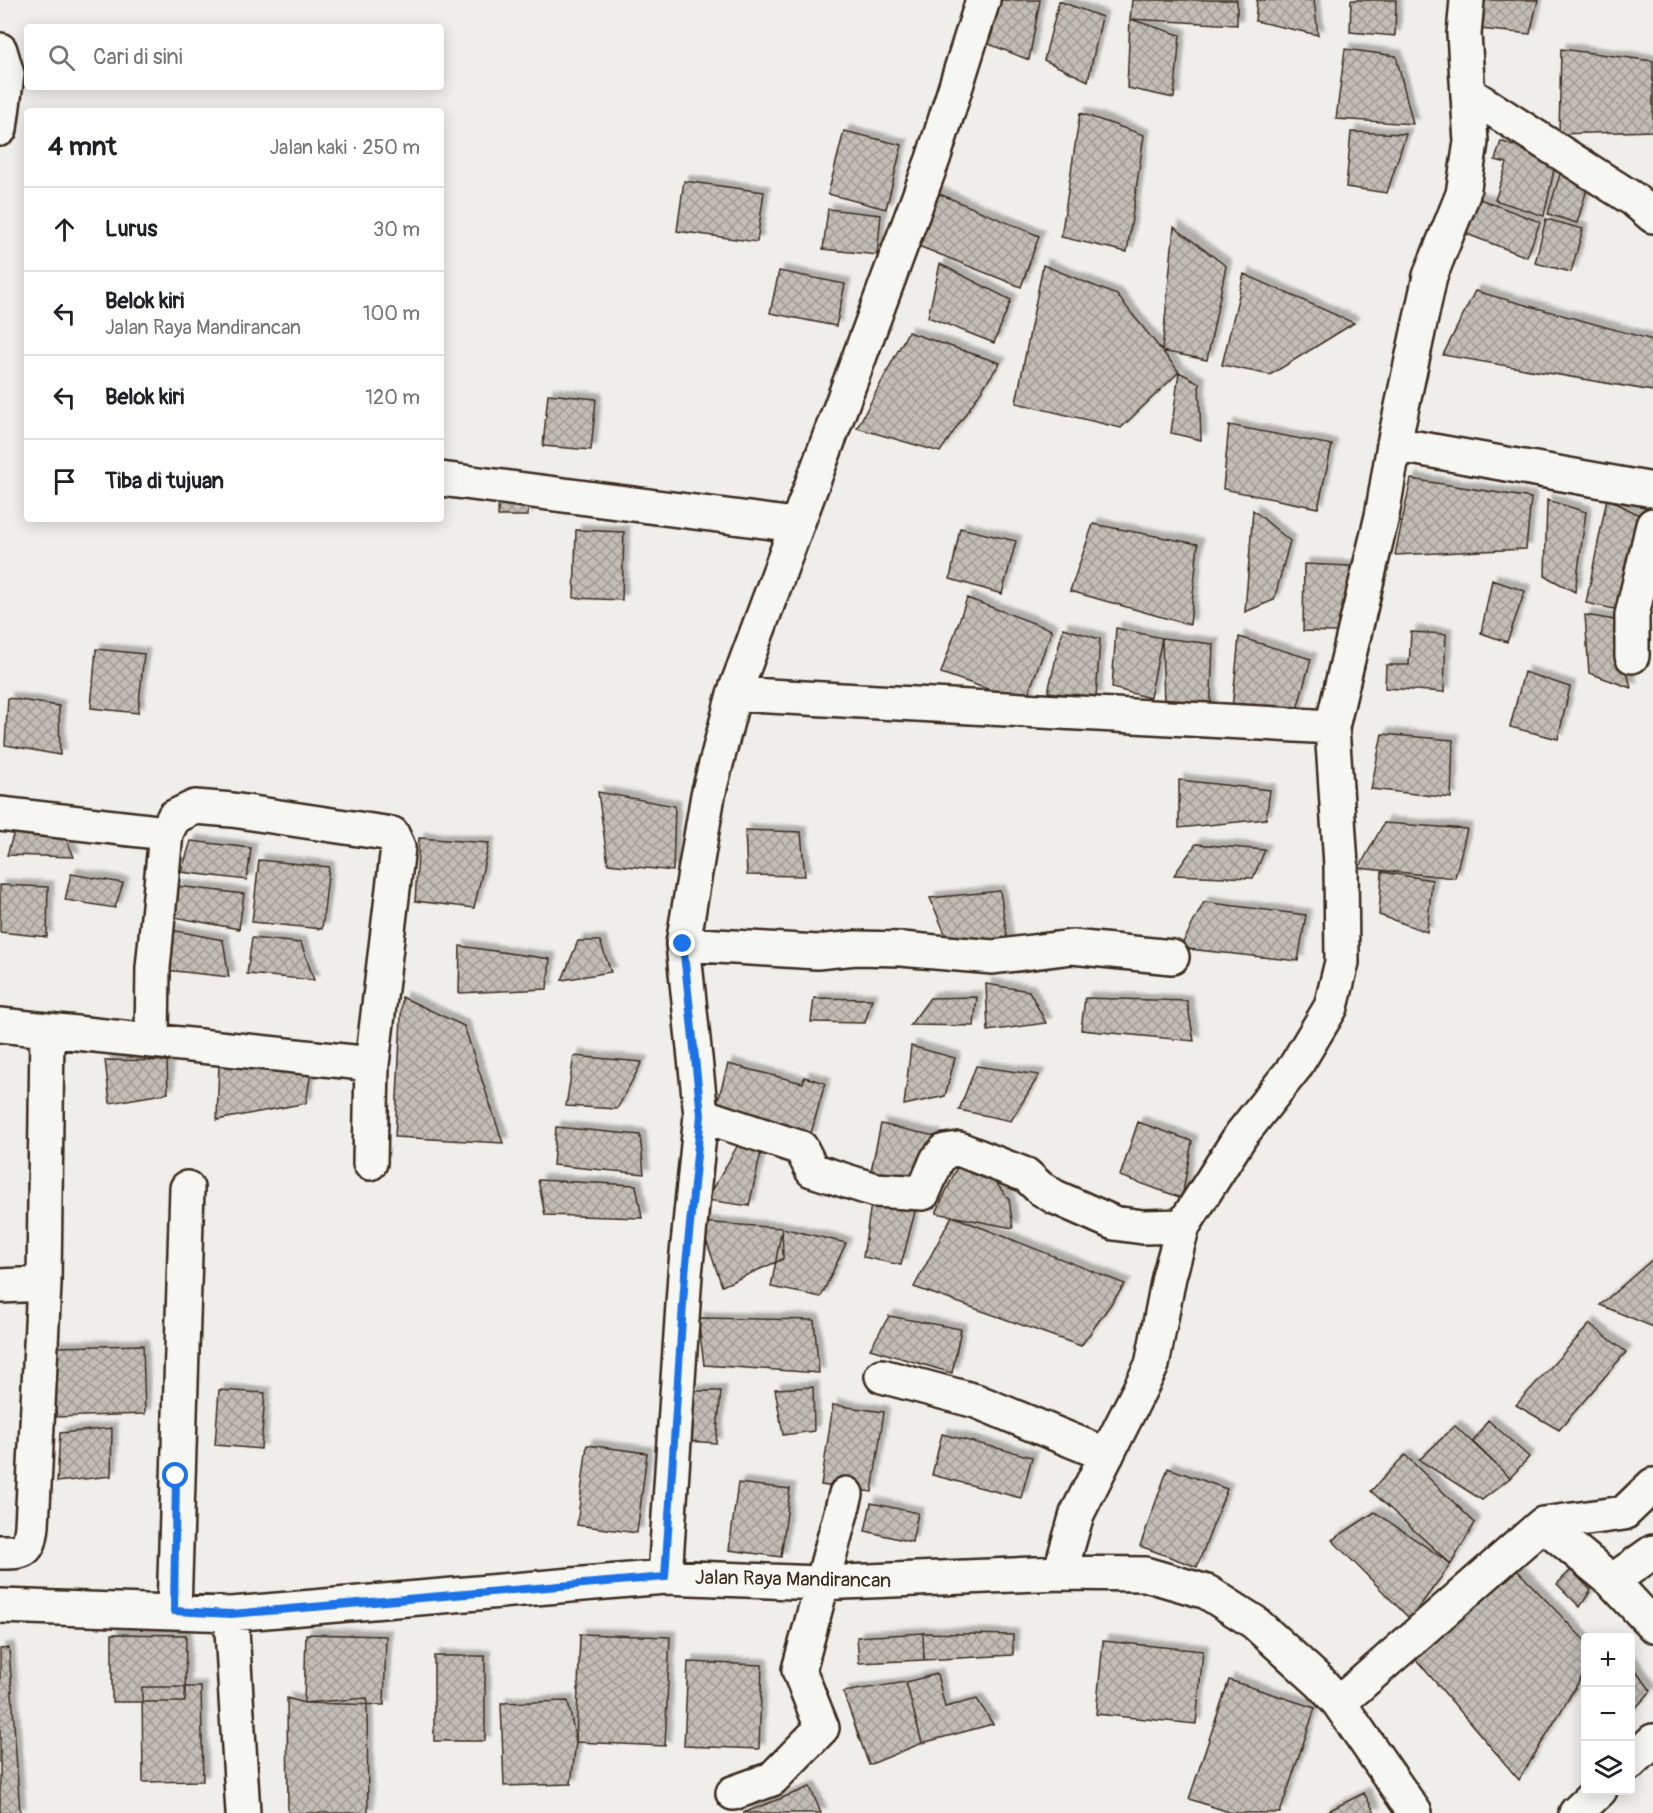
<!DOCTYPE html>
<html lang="id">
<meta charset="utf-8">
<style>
body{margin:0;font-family:Pangolin,sans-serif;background:#f6f6f6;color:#202124}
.controls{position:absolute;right:18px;bottom:18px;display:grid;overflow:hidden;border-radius:6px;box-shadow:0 3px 15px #0003}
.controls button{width:54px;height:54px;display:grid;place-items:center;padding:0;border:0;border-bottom:2px solid #e0e0e0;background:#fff;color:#202124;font:30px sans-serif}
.stop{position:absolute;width:18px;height:18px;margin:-14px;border:4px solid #1a73e8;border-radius:50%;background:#fff}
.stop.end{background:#1a73e8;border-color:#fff;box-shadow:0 2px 6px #0008}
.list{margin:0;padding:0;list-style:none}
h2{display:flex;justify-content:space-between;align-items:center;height:78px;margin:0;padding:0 24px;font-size:26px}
h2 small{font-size:20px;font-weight:400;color:#757577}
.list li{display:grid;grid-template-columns:39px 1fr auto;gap:18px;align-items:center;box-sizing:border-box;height:84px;padding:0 24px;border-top:2px solid #e0e0e0}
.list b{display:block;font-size:22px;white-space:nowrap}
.list p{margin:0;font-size:20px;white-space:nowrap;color:#757577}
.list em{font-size:20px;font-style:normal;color:#757577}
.icon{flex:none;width:33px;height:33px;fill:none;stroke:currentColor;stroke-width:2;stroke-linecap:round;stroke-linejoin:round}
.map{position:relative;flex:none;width:1653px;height:1813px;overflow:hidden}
.search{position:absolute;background:#fff;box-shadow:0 3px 15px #0003;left:24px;top:24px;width:420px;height:66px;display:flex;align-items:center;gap:15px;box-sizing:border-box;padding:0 21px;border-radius:6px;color:#757577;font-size:22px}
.panel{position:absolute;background:#fff;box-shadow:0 3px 15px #0003;left:24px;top:108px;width:420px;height:414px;border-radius:6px}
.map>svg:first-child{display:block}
.building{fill:url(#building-cross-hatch);stroke:#3b2a1e;stroke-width:1.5;filter:url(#shadow)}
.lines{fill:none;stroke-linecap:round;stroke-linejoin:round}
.minor-casing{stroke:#3b2a1e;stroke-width:38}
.minor{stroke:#f6f6f2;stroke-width:33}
.route{stroke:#1a73e8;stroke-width:8}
.labels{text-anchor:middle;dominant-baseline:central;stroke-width:4.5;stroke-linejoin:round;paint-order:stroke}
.street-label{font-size:20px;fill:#3b2a1e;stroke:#f6f6f2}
</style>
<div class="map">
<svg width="1653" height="1813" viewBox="0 0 1653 1813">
<defs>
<pattern id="building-cross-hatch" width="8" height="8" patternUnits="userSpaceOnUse" patternTransform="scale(1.5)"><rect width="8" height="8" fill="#c2bdb7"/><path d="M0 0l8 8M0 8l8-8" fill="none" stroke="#9f9a94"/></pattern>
<filter id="shadow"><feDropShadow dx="5.5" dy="-5.5" stdDeviation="1.5" flood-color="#0004"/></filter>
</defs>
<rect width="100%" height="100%" fill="#efeeea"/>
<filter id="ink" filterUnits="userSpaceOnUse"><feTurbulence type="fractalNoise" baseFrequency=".0167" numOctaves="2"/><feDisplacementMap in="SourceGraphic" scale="12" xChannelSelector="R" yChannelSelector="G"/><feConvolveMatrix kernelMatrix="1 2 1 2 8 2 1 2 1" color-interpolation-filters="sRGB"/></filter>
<g filter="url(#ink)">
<!-- building -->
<path class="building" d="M1001,0H1040L1029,60L989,44Z
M1132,0H1237V25L1130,19Z
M1257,0H1314L1318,35L1255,21Z
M1351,0H1396L1395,36L1350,32Z
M1484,0H1538L1530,34L1480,29Z
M1059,1L1102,17L1088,81L1044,60Z
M1130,19L1180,35L1174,98L1127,88Z
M1345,49L1396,56L1413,124L1336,119Z
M1561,49L1653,61V131L1559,134Z
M1080,113L1144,135L1127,252L1061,237Z
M844,131L902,145L886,209L828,194Z
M1351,132L1406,134L1387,193L1346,187Z
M1517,135L1556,161L1544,216L1495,200L1507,163L1495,160L1501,141L1513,146Z
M1560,174L1589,182L1577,223L1548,214Z
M684,181L764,192L757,242L677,231Z
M935,192L1039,236L1021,287L916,245Z
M1477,198L1540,222L1527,257L1464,233Z
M828,209L881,215L877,255L823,249Z
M1546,219L1583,229L1571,272L1535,263Z
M1174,227L1226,266L1207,360L1162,351Z
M940,264L1011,300L994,343L928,317Z
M1043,265L1117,295L1179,372L1121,428L1016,403Z
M779,271L845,284L836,326L770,313Z
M1244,274L1354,323L1270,375L1222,365Z
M1475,291L1653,340V391L1443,355Z
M908,332L1000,363L940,452L857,428Z
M1179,372L1199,383L1201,440L1171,433Z
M548,394L596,399L591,450L543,446Z
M1229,425L1332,445L1318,508L1223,489Z
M499,475L529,484L528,516H498Z
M1411,479L1531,498L1526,549L1395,555Z
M1607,498L1639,515L1619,610L1586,603Z
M1547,500L1586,512L1575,592L1545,576Z
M1253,510L1290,541L1274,600L1245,612Z
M1093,524L1198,544L1190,625L1070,591Z
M960,528L1016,541L1002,594L950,579Z
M576,530L624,532L622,600L574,598Z
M1304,564L1350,566L1349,599L1368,633L1303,631Z
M1492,580L1525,591L1507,642L1481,633Z
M967,598L1052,630L1025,702L941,673Z
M1585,615L1615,620L1631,688L1589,673Z
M1063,628L1100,639L1096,698L1048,692Z
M1116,628L1162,638L1150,698L1112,688Z
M1411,632L1446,634L1444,692L1385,688L1386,665H1409Z
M1239,637L1311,659L1295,717L1232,709Z
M1162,638L1213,644L1210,717L1164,706Z
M96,649L144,654L138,713L91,708Z
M1524,672L1570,687L1558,739L1510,727Z
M8,698L59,706L60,755L5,745Z
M1382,734L1453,740L1451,798L1371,789Z
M1179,780L1270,790L1266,819L1179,828Z
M598,792L675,806L673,871L608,864Z
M1384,823L1467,829L1455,878L1359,868Z
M745,830L801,832L805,876L747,875Z
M14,832L64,834L74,857L7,855Z
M419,838L489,843L474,908L415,901Z
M191,841L251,848L247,880L181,872Z
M1196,844L1265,850L1253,878L1174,875Z
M259,860L329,867L322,929L252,922Z
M1382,872L1432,880L1427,932L1379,915Z
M71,874L123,883L115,908L65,900Z
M0,885L48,887L47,937L0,932Z
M177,886L244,894L239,929L174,917Z
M1000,891L1008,942L949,943L930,898Z
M1204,902L1306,915L1298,961L1180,948Z
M171,930L223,940L229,977L166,970Z
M252,938L301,943L314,980L247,974Z
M578,941H600L611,972L562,980Z
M460,946L550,959L547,989L459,993Z
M986,984L1029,991L1046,1023L988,1031Z
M402,997L464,1026L503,1143L395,1137Z
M977,997L974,1026L910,1025L930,998Z
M814,998L872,999L865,1023L811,1022Z
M1085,998L1187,1001L1194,1041L1081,1030Z
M911,1046L955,1058L945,1096L904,1105Z
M574,1056L642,1062L617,1109L566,1106Z
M105,1060L167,1061L168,1093L110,1103Z
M219,1063L311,1072L306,1103L217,1120Z
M728,1064L803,1083L804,1077L825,1083L810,1137L715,1111Z
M976,1066L1039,1075L1011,1121L959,1110Z
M1138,1122L1192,1141L1182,1198L1120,1176Z
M881,1124L935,1136L922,1192L869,1180Z
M556,1127L640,1135L644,1174L553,1165Z
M739,1143L762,1148L749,1206L707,1200Z
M961,1159L986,1171L1009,1199L1013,1228L936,1213Z
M538,1180L636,1185L642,1218L545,1215Z
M871,1204L916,1208L901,1265L863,1257Z
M952,1216L1125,1284L1081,1346L914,1287Z
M700,1222L782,1228L783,1259L722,1286Z
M782,1228L846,1243L821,1297L771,1287Z
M1653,1259V1327L1600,1305Z
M889,1316L961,1329L952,1373L870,1349Z
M698,1318L814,1320L819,1373L704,1365Z
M1590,1324L1626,1352L1559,1430L1516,1405Z
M143,1345L145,1414L56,1417L55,1347Z
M813,1387L814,1431L783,1435L775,1389Z
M219,1390L265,1393L261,1449L215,1445Z
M692,1391H721L716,1443L687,1441Z
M833,1405L884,1412L872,1492L821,1485Z
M1488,1420L1529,1457L1510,1478L1473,1442Z
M1455,1426L1510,1478L1482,1500L1419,1460Z
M112,1428L111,1476L57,1482L60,1433Z
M942,1434L1032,1457L1021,1498L932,1475Z
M587,1445L647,1453L637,1533L577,1525Z
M1405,1455L1475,1523L1451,1564L1371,1491Z
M1168,1468L1227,1489L1197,1567L1140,1546Z
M738,1483L790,1489L781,1557L729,1550Z
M871,1503L918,1513L912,1542L865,1531Z
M1375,1512L1451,1564L1410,1619L1332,1540Z
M1517,1570L1586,1642V1670L1519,1780L1414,1657Z
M1571,1570L1591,1590L1580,1607L1557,1584Z
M923,1633L1013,1635V1655L924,1660Z
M923,1633L924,1660L859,1663L857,1637Z
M112,1634L186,1635L185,1702H112Z
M306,1634L386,1636L384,1705L304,1703Z
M580,1634L670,1637L665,1746L576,1742Z
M1103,1641L1203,1651L1196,1724L1096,1714Z
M9,1648L20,1813H0V1649Z
M434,1656H485V1741H434Z
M688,1662L762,1665L759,1749L684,1746Z
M1630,1662L1651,1691L1630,1714Z
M937,1674L945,1707L977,1699L993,1724L922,1743L906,1682Z
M1229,1680L1315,1708L1280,1813H1232L1189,1799Z
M906,1682L922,1743L869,1765L843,1692Z
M142,1687H201L203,1781L143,1782Z
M287,1698L304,1703L367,1698L368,1813H288Z
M568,1701L576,1742L571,1784L504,1786L501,1703Z
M810,1787L821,1813H743Z
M1364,1793L1375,1813H1324Z"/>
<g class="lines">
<!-- minor casing -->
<g class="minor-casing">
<path id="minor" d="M0,50L7,74L0,129
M1469,94L1633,199L1653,216
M1394,444L1653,490
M441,479L795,525
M1632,656V615L1653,525
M734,694L1332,727
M0,814L166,833
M683,944L817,952L856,948L901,949L993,957L1072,947L1172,957
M0,1025L372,1064
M152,1040L153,968L166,833L174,817L195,807L232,810L392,834L398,847L372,1064L370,1163
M701,1115L801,1148L812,1170L875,1190L923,1193L937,1160L945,1151L959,1149L1026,1175L1040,1188L1055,1197L1114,1223L1143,1227L1183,1226
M0,1286L44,1284
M882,1376L976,1401L1107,1455
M1543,1524L1612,1581L1653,1552
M0,1552C25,1552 29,1552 32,1526L44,1284L47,1030
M1060,1573L1077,1514L1152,1365L1169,1277L1183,1226L1241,1135L1295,1067L1331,1007L1342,962L1341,865L1332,727L1382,516L1394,444L1430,276L1463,194L1471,142L1464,34L1467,0
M665,1577L685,1274L701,1115L683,944L708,795L734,694L933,159L983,0
M1612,1581L1653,1625
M0,1606L231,1614L665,1577L820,1583L1060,1573L1145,1574L1207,1592L1254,1622L1321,1683L1339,1703L1415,1813
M174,1611L187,1188
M231,1614L243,1813
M1339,1703L1543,1524L1624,1513L1653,1485
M1630,1763L1653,1741
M733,1793L772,1779L822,1728L799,1670L846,1494
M1576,1813L1600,1790"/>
</g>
<!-- minor -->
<use href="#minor" class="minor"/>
</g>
</g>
<g class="lines" filter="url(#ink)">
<!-- route -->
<path class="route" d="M176,1476L174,1611L231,1614L665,1577L685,1274L701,1115L683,944"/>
</g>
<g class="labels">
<!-- street labels -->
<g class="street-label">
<text transform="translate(793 1579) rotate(1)">Jalan Raya Mandirancan</text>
</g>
</g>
</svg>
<div class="controls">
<button>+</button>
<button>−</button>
<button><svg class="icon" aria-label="layers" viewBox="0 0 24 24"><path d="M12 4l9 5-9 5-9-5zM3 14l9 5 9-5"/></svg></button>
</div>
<div class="stop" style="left:176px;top:1476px"></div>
<div class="stop end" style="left:683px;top:944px"></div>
<div class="search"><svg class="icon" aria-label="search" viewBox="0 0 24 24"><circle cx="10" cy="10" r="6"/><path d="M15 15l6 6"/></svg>Cari di sini</div>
<section class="panel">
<h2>4 mnt<small>Jalan kaki · 250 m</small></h2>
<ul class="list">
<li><svg class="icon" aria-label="ahead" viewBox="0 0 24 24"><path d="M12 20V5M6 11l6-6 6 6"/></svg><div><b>Lurus</b></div><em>30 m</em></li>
<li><svg class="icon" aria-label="left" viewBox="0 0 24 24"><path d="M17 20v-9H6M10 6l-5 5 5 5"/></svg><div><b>Belok kiri</b><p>Jalan Raya Mandirancan</p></div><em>100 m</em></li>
<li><svg class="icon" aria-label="left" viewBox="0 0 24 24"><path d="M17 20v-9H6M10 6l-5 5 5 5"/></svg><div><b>Belok kiri</b></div><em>120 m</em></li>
<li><svg class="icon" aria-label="arrive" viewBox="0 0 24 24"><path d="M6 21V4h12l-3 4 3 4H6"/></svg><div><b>Tiba di tujuan</b></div></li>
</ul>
</section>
</div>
